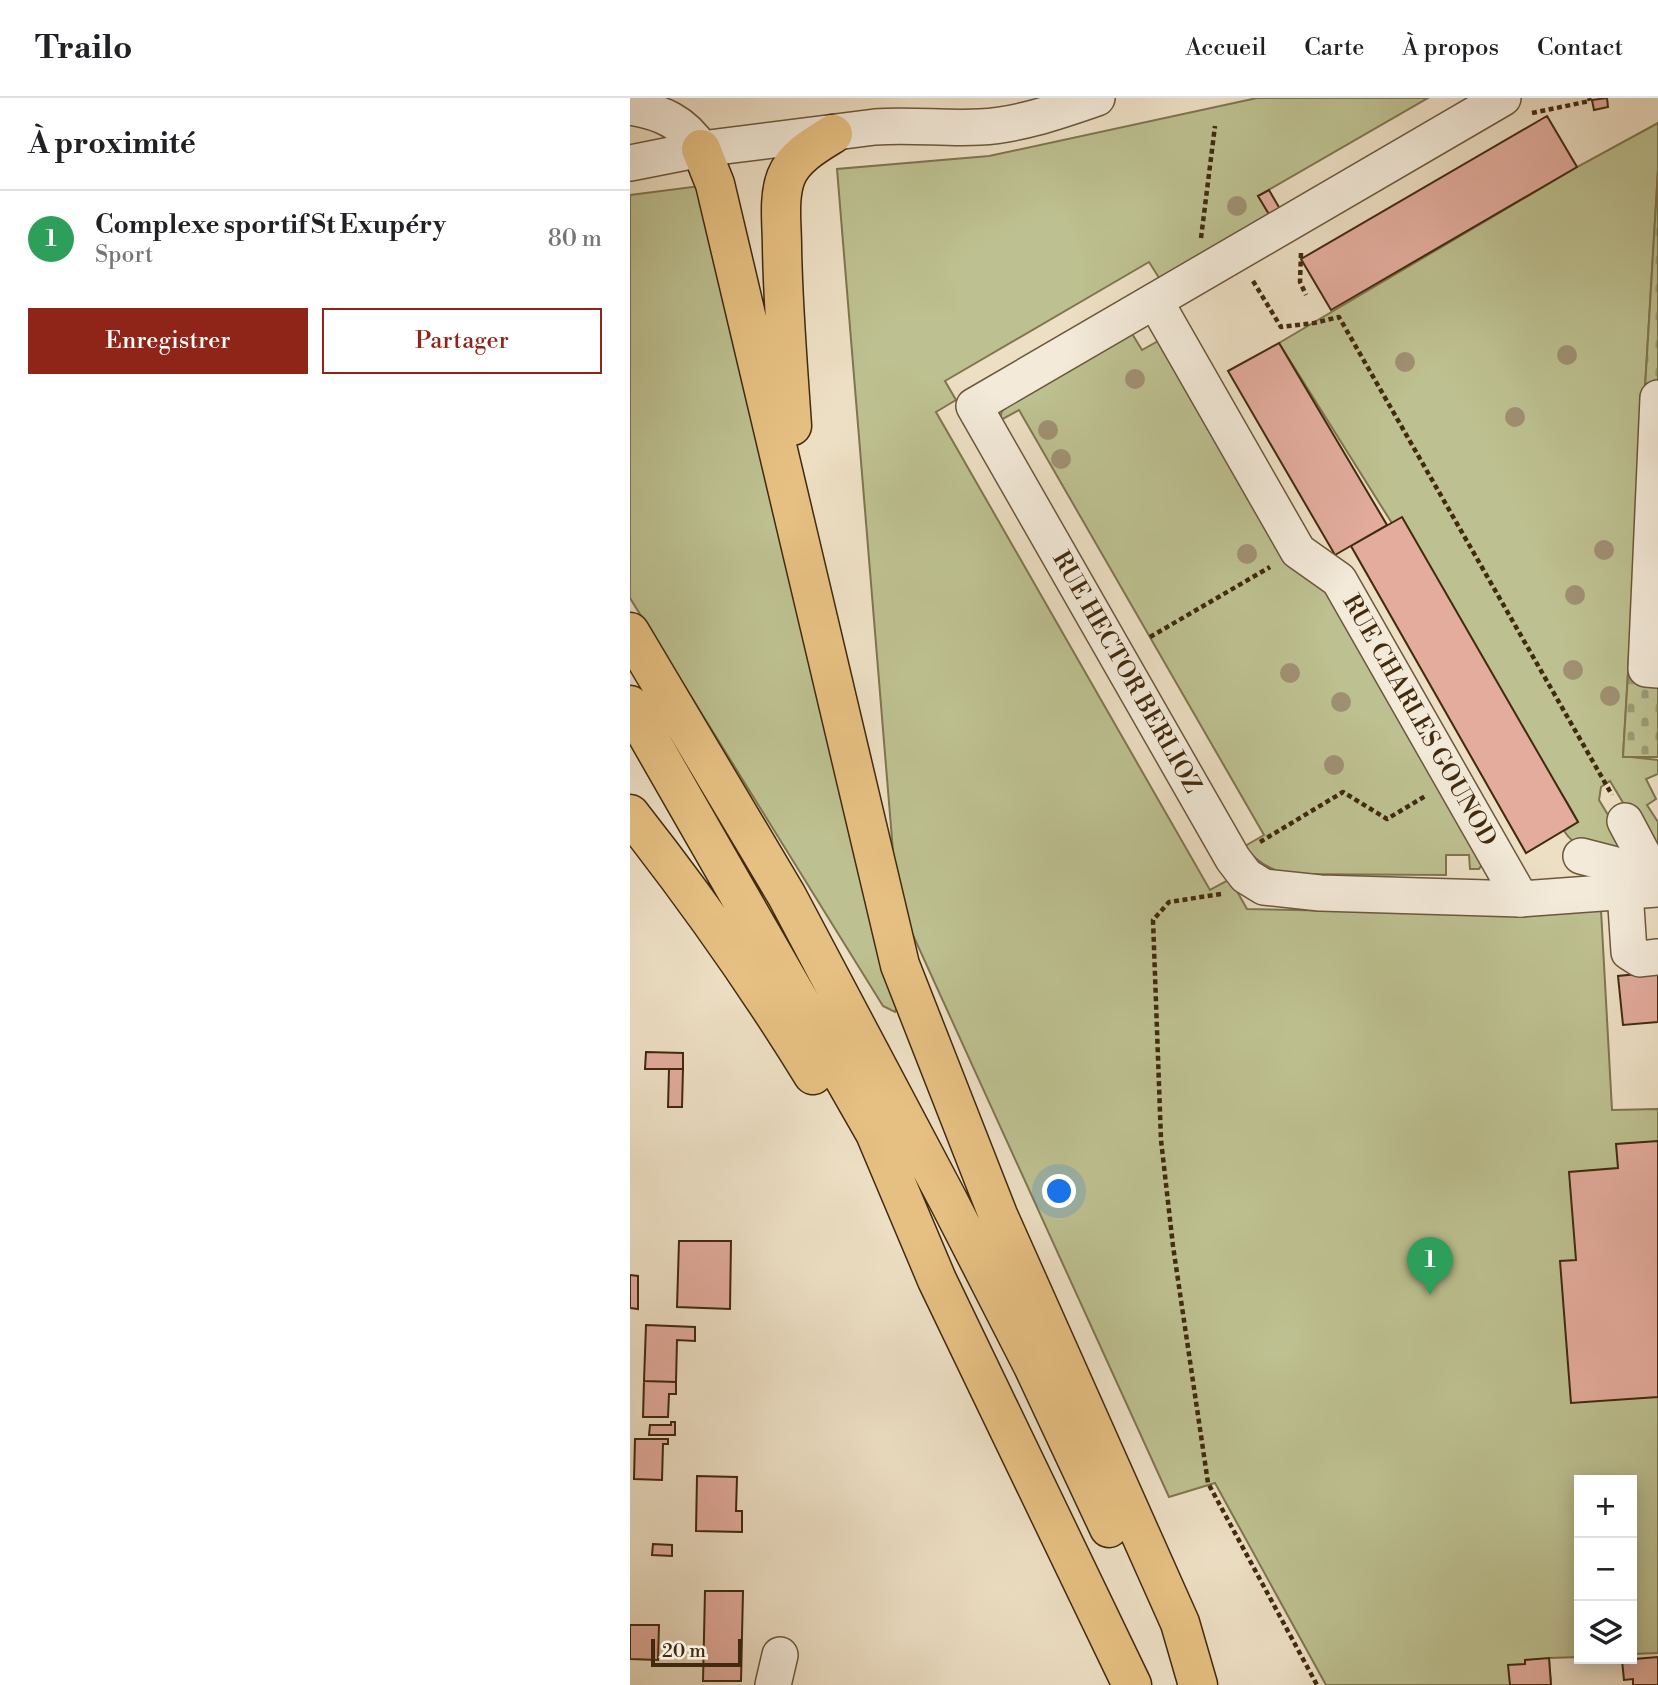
<!DOCTYPE html>
<html lang="fr">
<meta charset="utf-8">
<style>
body{margin:0;font-family:"Libre Bodoni",serif;background:#f2f2f2;color:#202124}
.controls{position:absolute;right:21px;bottom:21px;display:grid;overflow:hidden;border-radius:0px;box-shadow:0 4px 18px #0003}
.controls button{width:63px;height:63px;display:grid;place-items:center;padding:0;border:0;border-bottom:2px solid #e0e0e0;background:#fff;color:#202124;font:35px sans-serif}
.scale{position:absolute;left:21px;bottom:18px;width:91px;box-sizing:border-box;padding-left:7px;border:4px solid #412a0e;border-top:0;font-size:19px;line-height:24px;white-space:nowrap;color:#412a0e;-webkit-text-stroke:5px #f3ead9;paint-order:stroke}
.you{position:absolute;left:430px;top:1094px;width:24px;height:24px;margin:-18px;border:5px solid #fff;border-radius:50%;background:#1a73e8;box-shadow:0 0 0 10px #1a73e833}
.badge{display:grid;place-items:center;width:46px;height:46px;border-radius:50%;background:#8f2418;color:#fff;font-size:23px;font-weight:700}
.pin{position:absolute;translate:-50% -58px;filter:drop-shadow(0 2px 4px #0008)}
.pin::after{content:'';position:absolute;top:37px;width:24px;height:21px;background:inherit;clip-path:polygon(0 0,100% 0,50% 100%)}
.list{margin:0;padding:0;list-style:none}
h2{display:flex;justify-content:space-between;align-items:center;height:91px;margin:0;padding:0 28px;font-size:30px}
h2 small{font-size:23px;font-weight:400;color:#757577}
.list li{display:grid;grid-template-columns:46px 1fr auto;gap:21px;align-items:center;box-sizing:border-box;height:98px;padding:0 28px;border-top:2px solid #e0e0e0}
.list b{display:block;font-size:26px;white-space:nowrap}
.list p{margin:0;font-size:23px;white-space:nowrap;color:#757577}
.list em{font-size:23px;font-style:normal;color:#757577}
.actions{display:flex;gap:14px;padding:21px 28px}
.actions a{flex:1;padding:16px 0;border:2px solid #8f2418;border-radius:0px;text-align:center;font-size:24px;color:#8f2418}
.actions .main{background:#8f2418;color:#fff}
.icon{flex:none;width:38px;height:38px;fill:none;stroke:currentColor;stroke-width:2;stroke-linecap:round;stroke-linejoin:round}
.map{position:relative;flex:none;width:1028px;height:1587px;overflow:hidden}
header{display:flex;align-items:center;gap:42px;box-sizing:border-box;height:98px;padding:0 35px;background:#fff;border-bottom:2px solid #e0e0e0}
header strong{font-size:33px}
nav{display:flex;gap:38px;margin-inline-start:auto;font-size:24px}
main{display:flex}
aside{flex:1;background:#fff}
.map>svg:first-child{display:block}
.green{fill:#bdc090;stroke:#7f754f;stroke-width:2}
.cemetery{fill:url(#cemetery-stones);stroke:#7f754f;stroke-width:2}
.building{fill:#e3ac9d;stroke:#412a0e;stroke-width:2}
.lines{fill:none;stroke-linecap:round;stroke-linejoin:round}
.minor-casing{stroke:#6c573c;stroke-width:38}
.highway-casing{stroke:#412a0e;stroke-width:41}
.path{stroke:#412a0e;stroke-width:4.5;stroke-dasharray:5 3.5;stroke-linecap:butt}
.minor{stroke:#f3ead9;stroke-width:35}
.highway{stroke:#e6c082;stroke-width:38}
.tree{fill:#9f9072}
.labels{text-anchor:middle;dominant-baseline:central;stroke-width:5;stroke-linejoin:round;paint-order:stroke}
.street-label{font-size:24px;fill:#412a0e;stroke:#f3ead9}
</style>
<header>
<strong>Trailo</strong>
<nav><a>Accueil</a><a>Carte</a><a>À propos</a><a>Contact</a></nav>
</header>
<main>
<aside>
<h2>À proximité<small></small></h2>
<ul class="list">
<li><span class="badge" style="background:#2e9e5b">1</span><div><b>Complexe sportif St Exupéry</b><p>Sport</p></div><em>80 m</em></li>
</ul>
<div class="actions"><a class="main">Enregistrer</a><a>Partager</a></div>
</aside>
<div class="map">
<svg width="1028" height="1587" viewBox="0 0 1028 1587">
<defs>
<pattern id="cemetery-stones" width="16" height="16" patternUnits="userSpaceOnUse" patternTransform="scale(1.75)"><rect width="16" height="16" fill="#bdc090"/><path d="M2 7V4a2 2 0 0 1 4 0v3zM10 15v-3a2 2 0 0 1 4 0v3z" fill="#9b9c74"/></pattern>
</defs>
<rect width="100%" height="100%" fill="#eddfc4"/>
<filter id="stains"><feTurbulence type="fractalNoise" baseFrequency=".00286" numOctaves="4"/><feColorMatrix values="0 0 0 0 .2 0 0 0 0 .09 0 0 0 0 .02 0 0 0 .5 -.17"/></filter>
<radialGradient id="worn" r=".72"><stop offset=".6" stop-color="#630" stop-opacity="0"/><stop offset="1" stop-color="#630" stop-opacity=".3"/></radialGradient>
<!-- green -->
<path class="green" d="M627,0H798L628,98L641,119L531,183L519,164L315,283L326,302L306,314L580,792L600,781L617,811L911,817L971,812L982,1012L1028,1011V1555L1002,1556V1382H949V1559L919,1560L921,1587H696L585,1385L539,1399L267,802L207,71L359,58Z
M1028,25V72L993,658L1028,662V676L1016,681L1026,701L1017,707L1028,724V763L980,683L971,689L969,702L992,740L988,754C964,752 949,755 934,733L948,724L938,706L649,245L947,69Z
M70,88L270,904L265,914L253,908L0,500V97Z
M501,234L512,252L537,238L703,489L853,765L849,771H840L839,757H816V777L656,776C639,771 625,763 615,748L634,737L389,312L369,323L372,313L384,303Z"/>
<!-- cemetery -->
<path class="cemetery" d="M1028,72V659H993Z"/>
<!-- building -->
<path class="building" d="M977,0L978,9L964,12L962,2Z
M917,18L947,69L701,212L671,161Z
M639,92L650,111L640,118L628,98Z
M649,245L757,427L705,457L598,273Z
M772,419L948,724L896,755L721,448Z
M1028,874V924L993,927L988,878Z
M16,954L53,955V971H15Z
M39,971H53L52,1009H38Z
M1028,1043V1299L941,1305L930,1163L946,1162L939,1074L988,1070L986,1046Z
M49,1143H101L100,1211L47,1209Z
M0,1177L8,1178V1211L0,1210Z
M16,1227L65,1229V1243L47,1242L46,1284L14,1283Z
M14,1283L46,1284V1296H39L38,1319H13Z
M41,1324H45V1337H19L20,1327H41Z
M5,1341H38V1346H33L32,1382L4,1381Z
M67,1378L107,1379L106,1413H112V1434L66,1433Z
M23,1446L42,1447V1458L22,1457Z
M75,1493H113L111,1583H73Z
M0,1527H29L28,1562L0,1561Z
M1028,1559V1587H1003V1581L994,1582L992,1562Z
M919,1560L921,1587H880L878,1567L895,1566V1562Z"/>
<g class="lines">
<!-- minor casing -->
<g class="minor-casing">
<g id="minor">
<path id="s1" d="M873,0L344,308L603,761L616,778L634,789L690,795L891,801L1028,791"/>
<path d="M0,9C31,14 54,24 71,51"/>
<path d="M0,65L71,51L245,29C280,26 315,31 350,29C390,27 429,13 467,0"/>
<path id="s2" d="M525,203L668,453L709,482L891,801"/>
<path d="M1028,300L1016,571L1028,572"/>
<path d="M995,723L1028,785"/>
<path d="M951,758L982,766L1028,789"/>
<path d="M995,793L999,854L1010,861L1026,859"/>
<path d="M143,1587L150,1557"/>
</g>
</g>
<!-- highway casing -->
<g class="highway-casing">
<path id="highway" d="M71,51L85,86L270,867L368,1117L550,1525L568,1587
M162,328C158,268 153,209 152,149C152,127 148,100 156,79C164,59 185,47 203,36
M0,534L157,798L318,1102L403,1268L479,1430
M0,607L245,1035L307,1182L502,1587
M0,716C66,800 127,886 183,977"/>
</g>
<!-- path -->
<path class="path" d="M902,15L960,3L959,0
M571,140L585,28
M671,155L670,184L676,197
M623,183L651,229L684,225L709,219L982,697
M520,539L640,469
M630,744L713,694L757,721L797,697
M591,796L539,804L523,822L531,1042L543,1148L578,1385L687,1587"/>
<!-- minor -->
<use href="#minor" class="minor"/>
<!-- highway -->
<use href="#highway" class="highway"/>
</g>
<!-- trees -->
<g class="tree">
<circle cx="607" cy="108" r="10"/>
<circle cx="937" cy="257" r="10"/>
<circle cx="775" cy="264" r="10"/>
<circle cx="505" cy="281" r="10"/>
<circle cx="885" cy="319" r="10"/>
<circle cx="418" cy="332" r="10"/>
<circle cx="431" cy="361" r="10"/>
<circle cx="974" cy="452" r="10"/>
<circle cx="617" cy="456" r="10"/>
<circle cx="945" cy="497" r="10"/>
<circle cx="943" cy="572" r="10"/>
<circle cx="660" cy="575" r="10"/>
<circle cx="980" cy="598" r="10"/>
<circle cx="711" cy="604" r="10"/>
<circle cx="704" cy="667" r="10"/>
</g>
<g class="labels">
<!-- street labels -->
<g class="street-label">
<text stroke="none"><textPath href="#s1" startOffset="919">RUE HECTOR BERLIOZ</textPath></text>
<text stroke="none"><textPath href="#s2" startOffset="500">RUE CHARLES GOUNOD</textPath></text>
</g>
</g>
<rect width="100%" height="100%" filter="url(#stains)"/>
<rect width="100%" height="100%" fill="url(#worn)"/>
</svg>
<div class="controls">
<button>+</button>
<button>−</button>
<button><svg class="icon" aria-label="layers" viewBox="0 0 24 24"><path d="M12 4l9 5-9 5-9-5zM3 14l9 5 9-5"/></svg></button>
</div>
<div class="scale">20 m</div>
<div class="you"></div>
<div class="pin badge" style="left:800px;top:1197px;background:#2e9e5b">1</div>
</div>
</main>
